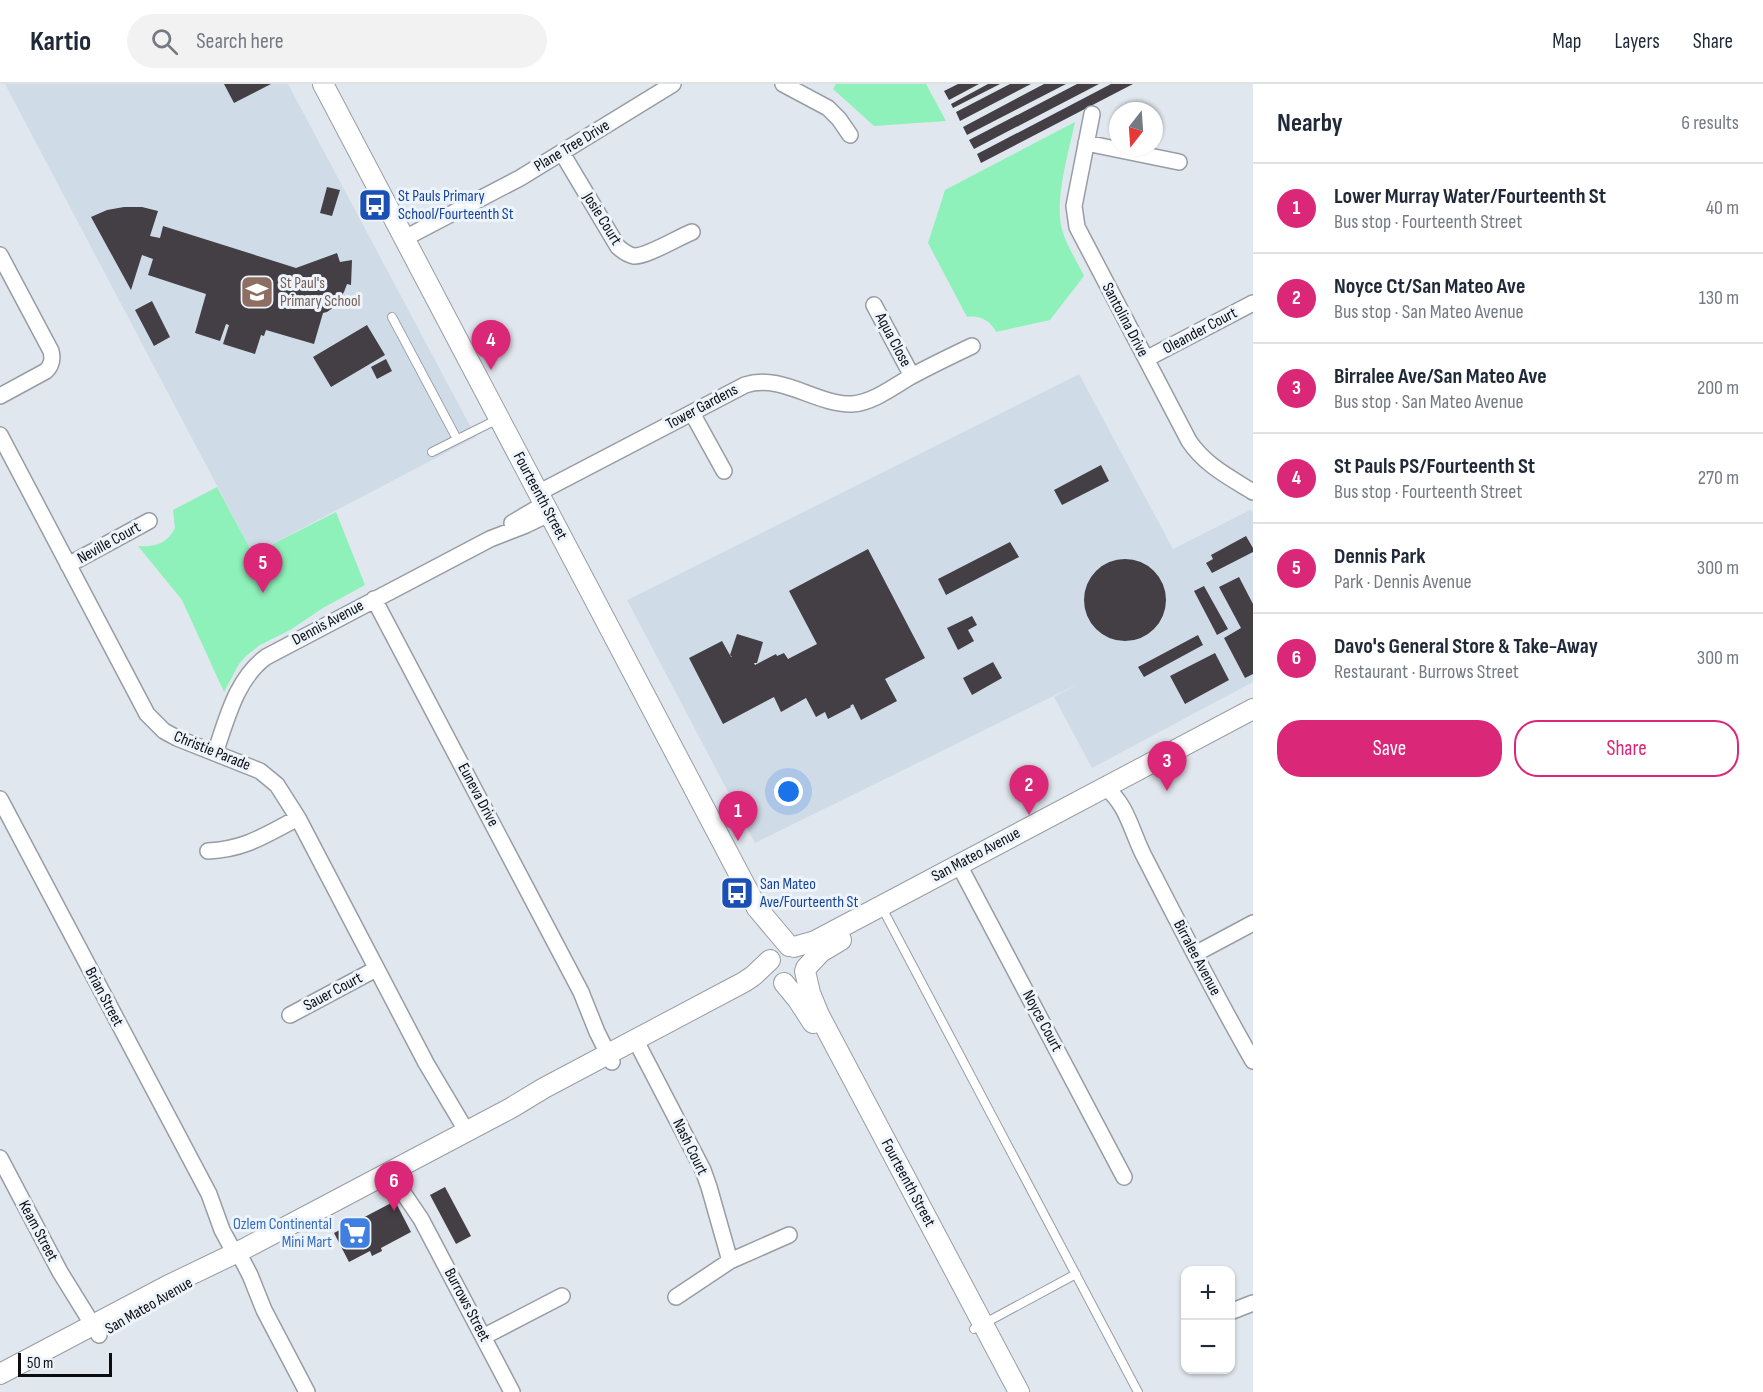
<!DOCTYPE html>
<meta charset="utf-8">
<style>
body{margin:0;font-family:"Sofia Sans Condensed",sans-serif;background:#f2f2f3;color:#1f2937}
.controls{position:absolute;right:18px;bottom:18px;display:grid;overflow:hidden;border-radius:12px;box-shadow:0 2px 4px #0004}
.controls button{width:54px;height:54px;display:grid;place-items:center;padding:0;border:0;border-bottom:2px solid #e0e1e3;background:#fff;color:#1f2937;font:30px sans-serif}
.compass{position:absolute;left:1109px;top:18px;width:54px;height:54px;border-radius:50%;background:#fff;box-shadow:0 2px 4px #0004;rotate:197deg}
.scale{position:absolute;left:18px;bottom:15px;width:94px;box-sizing:border-box;padding-left:6px;border:3px solid #0b0d10;border-top:0;font-size:16px;line-height:21px;white-space:nowrap;color:#0b0d10;-webkit-text-stroke:4px #eef4fc;paint-order:stroke}
.you{position:absolute;left:789px;top:708px;width:21px;height:21px;margin:-15px;border:4px solid #fff;border-radius:50%;background:#1a73e8;box-shadow:0 0 0 9px #1a73e833}
.badge{display:grid;place-items:center;width:39px;height:39px;border-radius:50%;background:#db2777;color:#fff;font-size:20px;font-weight:700}
.pin{position:absolute;translate:-50% -50px;filter:drop-shadow(0 2px 3px #0008)}
.pin::after{content:'';position:absolute;top:32px;width:21px;height:18px;background:inherit;clip-path:polygon(0 0,100% 0,50% 100%)}
.list{margin:0;padding:0;list-style:none}
h2{display:flex;justify-content:space-between;align-items:center;height:78px;margin:0;padding:0 24px;font-size:26px}
h2 small{font-size:20px;font-weight:400;color:#747a83}
.list li{display:grid;grid-template-columns:39px 1fr auto;gap:18px;align-items:center;box-sizing:border-box;height:90px;padding:0 24px;border-top:2px solid #e0e1e3}
.list b{display:block;font-size:22px;white-space:nowrap}
.list p{margin:0;font-size:20px;white-space:nowrap;color:#747a83}
.list em{font-size:20px;font-style:normal;color:#747a83}
.actions{display:flex;gap:12px;padding:18px 24px}
.actions a{flex:1;padding:14px 0;border:2px solid #db2777;border-radius:24px;text-align:center;font-size:21px;color:#db2777}
.actions .main{background:#db2777;color:#fff}
.icon{flex:none;width:33px;height:33px;fill:none;stroke:currentColor;stroke-width:2;stroke-linecap:round;stroke-linejoin:round}
.map{position:relative;flex:none;width:1253px;height:1308px;overflow:hidden}
header{display:flex;align-items:center;gap:36px;box-sizing:border-box;height:84px;padding:0 30px;background:#fff;border-bottom:2px solid #e0e1e3}
header strong{font-size:28px}
nav{display:flex;gap:33px;margin-inline-start:auto;font-size:21px}
.search{width:420px;height:54px;background:#f2f2f3;display:flex;align-items:center;gap:15px;box-sizing:border-box;padding:0 21px;border-radius:33px;color:#747a83;font-size:22px}
main{display:flex}
aside{flex:1;background:#fff}
.map>svg:first-child{display:block}
.built{fill:#d0dbe8}
.green{fill:#8ff1ba}
.building{fill:#443f44}
.lines{fill:none;stroke-linecap:round;stroke-linejoin:round}
.service-casing{stroke:#989da4;stroke-width:10}
.minor-casing{stroke:#989da4;stroke-width:18}
.tertiary-casing{stroke:#989da4;stroke-width:22}
.service{stroke:#fff;stroke-width:8}
.minor{stroke:#fff;stroke-width:15}
.tertiary{stroke:#fff;stroke-width:20}
.labels{text-anchor:middle;dominant-baseline:central;stroke-width:6;stroke-linejoin:round;paint-order:stroke}
.street-label{font-size:16px;fill:#0b0d10;stroke:#eef4fc}
.transit-label{font-size:16px;fill:#164399;stroke:#eef4fc;text-anchor:start}
.education-label{font-size:16px;fill:#785e54;stroke:#eef4fc;text-anchor:start}
.shop-label{font-size:16px;fill:#366cbe;stroke:#eef4fc;text-anchor:end}
</style>
<header>
<strong>Kartio</strong>
<div class="search"><svg class="icon" aria-label="search" viewBox="0 0 24 24"><circle cx="10" cy="10" r="6"/><path d="M15 15l6 6"/></svg>Search here</div>
<nav><a>Map</a><a>Layers</a><a>Share</a></nav>
</header>
<main>
<div class="map">
<svg width="1253" height="1308" viewBox="0 0 1253 1308">
<rect width="100%" height="100%" fill="#e1e7ee"/>
<!-- built -->
<path class="built" d="M5,0H288L476,353L253,470Z
M1079,290L1173,465L1250,426L1253,428V598L1092,684L1054,613L1082,598L755,759L627,516Z"/>
<!-- green -->
<path class="green" d="M836,0H926L946,37L874,42L833,5Z
M1075,38C1069,67 1054,117 1062,145C1066,161 1077,177 1084,192L1050,236L996,248C991,237 979,231 967,233L928,159L945,106Z
M217,403L253,470L336,428L365,501L323,524L290,546L260,561L246,572L239,580L224,608L182,516L138,462C155,463 167,460 175,444L173,426Z"/>
<!-- building -->
<path class="building" d="M224,0H271L234,19Z
M958,0H979L949,16L944,7Z
M988,0H1000L953,24L951,20Z
M1010,0H1031L960,37L956,28Z
M1044,0H1066L967,51L963,43Z
M1077,0H1099L974,65L969,56Z
M1111,0H1133L981,79L977,70Z
M327,103L340,106L332,132L320,129Z
M124,123H142L158,127L150,152L160,154L163,142L296,184L337,169L340,178L352,176L351,201L347,200L344,208L334,223L327,228L323,229L314,260L266,246L264,252L261,251L255,270L223,260L229,241L226,240L220,257L195,249L206,210L148,191L153,175L142,171L131,206L91,133L107,126Z
M152,217L170,253L154,262L135,226Z
M367,241L385,271L331,303L313,273Z
M386,275L392,287L377,295L371,283Z
M1101,381L1109,397L1062,421L1054,406Z
M1246,452L1253,464V468L1212,489L1206,479L1213,475L1211,471Z
M1010,458L1019,473L946,511L938,495Z
M868,465L925,574L885,595L897,617L861,636L853,620L850,622L851,623L828,635L825,628L816,633L806,614L781,628L774,613L723,640L689,574L722,557L731,573H732L730,571L737,550L763,558L757,579H754L755,581L776,570L777,572L784,569L788,575L817,560L789,507Z
M1084 516a41 41 0 1 1 82 0a41 41 0 1 1-82 0Z
M1239,493L1253,520V590L1245,594L1224,554L1241,544L1219,503Z
M1204,502L1228,545L1217,551L1194,507Z
M972,532L977,541L968,546L974,557L958,566L947,544Z
M1198,551L1203,561L1144,593L1138,583Z
M1215,569L1229,596L1185,620L1170,592Z
M993,578L1002,594L972,611L963,594Z
M445,1103L471,1152L456,1160L430,1111Z
M395,1117L411,1148L381,1164L382,1167L372,1172L370,1167L349,1178L334,1149Z"/>
<g class="lines">
<!-- service casing -->
<g class="service-casing">
<path id="service" d="M392,233L457,355
M432,368L498,335
M881,822L1138,1308
M974,1245L1076,1190"/>
</g>
<!-- minor casing -->
<g class="minor-casing">
<path id="minor" d="M783,0L828,24L839,35L850,51
M1092,30L1074,122L1077,143L1189,357C1205,381 1229,393 1253,408
M1086,59L1179,78
M562,69L618,163C623,167 627,171 634,172C646,173 679,153 692,148
M405,154L520,94L673,0
M0,171L51,267C53,275 52,281 46,287L0,312
M874,221L912,292
M1146,275L1253,219
M692,329L724,387
M0,351L147,630L164,647L177,654L260,687L277,701L298,734L426,979L467,1048
M538,409L745,301C782,289 816,321 852,320C872,319 893,303 910,293C930,282 951,272 972,262
M512,439L544,420
M68,481L149,437
M374,515L581,908L597,948L612,978
M215,669C227,635 236,595 266,573L490,455L526,441L549,430
M1105,703C1128,721 1132,750 1145,774C1180,842 1215,911 1253,977
M0,715L209,1110L222,1146L235,1170
M208,767C246,765 265,751 298,734
M959,781L1124,1093
M1195,870L1253,839
M290,931L376,885
M635,955L703,1086L709,1103L730,1177
M0,1074L60,1188L99,1251
M391,1087L404,1110L421,1135L512,1308
M238,1168L250,1191L264,1226L307,1308
M676,1213L730,1177L789,1151
M1230,1228L1253,1219
M483,1253L562,1212"/>
</g>
<!-- tertiary casing -->
<g class="tertiary-casing">
<path id="tertiary" d="M323,0L757,824L789,862
M794,863L815,857L1253,625
M806,884L821,868L841,856
M805,887L810,909L819,931L1019,1308
M784,899L798,916L813,939
M0,1290L167,1202L244,1165L511,1024L544,1004L744,898L753,892L770,876"/>
</g>
<!-- service -->
<use href="#service" class="service"/>
<!-- minor -->
<use href="#minor" class="minor"/>
<!-- tertiary -->
<use href="#tertiary" class="tertiary"/>
</g>
<!-- icons -->
<defs>
<g id="bus-square" transform="scale(1.725)"><rect x="-9" y="-9" width="18" height="18" rx="4" fill="#1a4fb4" stroke="#eef4fc"/><path d="M-5-6H5V4H4V6H2V4H-2V6H-4V4H-5ZM-3.5-4V0h7V-4ZM-3.5 1.2v1.5H-2V1.2ZM2 1.2v1.5H3.5V1.2Z" fill="#fff"/></g>
<g id="school-square" transform="scale(1.725)"><rect x="-9" y="-9" width="18" height="18" rx="4" fill="#8d6e63" stroke="#eef4fc"/><path d="M0-5L7-2L0 1L-7-2ZM-4 1L0 2.5L4 1V4Q0 6-4 4Z" fill="#fff"/></g>
<g id="supermarket-square" transform="scale(1.725)"><rect x="-9" y="-9" width="18" height="18" rx="4" fill="#3f7fe0" stroke="#eef4fc"/><path d="M-6-5.5h2.5l.6 2H6L4.5 2H-2.5L-4.4-4H-6ZM-1.5 3.2a1.3 1.3 0 1 0 .1 0ZM3 3.2a1.3 1.3 0 1 0 .1 0Z" fill="#fff"/></g>
</defs>
<g fill-rule="evenodd">
<use href="#bus-square" x="375" y="121"/>
<use href="#school-square" x="257" y="208"/>
<use href="#bus-square" x="737" y="809"/>
<use href="#supermarket-square" x="355" y="1149"/>
</g>
<g class="labels">
<!-- street labels -->
<g class="street-label">
<text transform="translate(572 62) rotate(-31)">Plane Tree Drive</text>
<text transform="translate(602 135) rotate(58)">Josie Court</text>
<text transform="translate(1125 236) rotate(62)">Santolina Drive</text>
<text transform="translate(1200 247) rotate(-28)">Oleander Court</text>
<text transform="translate(893 256) rotate(62)">Aqua Close</text>
<text transform="translate(702 323) rotate(-28)">Tower Gardens</text>
<text transform="translate(540 412) rotate(62)">Fourteenth Street</text>
<text transform="translate(109 459) rotate(-29)">Neville Court</text>
<text transform="translate(328 539) rotate(-28)">Dennis Avenue</text>
<text transform="translate(212 667) rotate(22)">Christie Parade</text>
<text transform="translate(478 711) rotate(62)">Euneva Drive</text>
<text transform="translate(976 771) rotate(-28)">San Mateo Avenue</text>
<text transform="translate(1197 874) rotate(62)">Birralee Avenue</text>
<text transform="translate(333 908) rotate(-28)">Sauer Court</text>
<text transform="translate(104 913) rotate(62)">Brian Street</text>
<text transform="translate(1042 937) rotate(62)">Noyce Court</text>
<text transform="translate(690 1063) rotate(64)">Nash Court</text>
<text transform="translate(908 1099) rotate(62)">Fourteenth Street</text>
<text transform="translate(38 1147) rotate(62)">Keam Street</text>
<text transform="translate(467 1221) rotate(62)">Burrows Street</text>
<text transform="translate(149 1222) rotate(-30)">San Mateo Avenue</text>
</g>
<!-- transit labels -->
<g class="transit-label">
<text x="398" y="112">St Pauls Primary<tspan x="398" dy="18">School/Fourteenth St</tspan></text>
<text x="760" y="800">San Mateo<tspan x="760" dy="18">Ave/Fourteenth St</tspan></text>
</g>
<!-- education labels -->
<g class="education-label">
<text x="280" y="199">St Paul's<tspan x="280" dy="18">Primary School</tspan></text>
</g>
<!-- shop labels -->
<g class="shop-label">
<text x="332" y="1140">Ozlem Continental<tspan x="332" dy="18">Mini Mart</tspan></text>
</g>
</g>
</svg>
<div class="controls">
<button>+</button>
<button>−</button>
</div>
<svg class="compass" viewBox="-18 -18 36 36"><path d="M0-13l5 13h-10z" fill="#e53935"/><path d="M0 13l5-13h-10z" fill="#747a83"/></svg>
<div class="scale">50 m</div>
<div class="you"></div>
<div class="pin badge" style="left:738px;top:757px">1</div>
<div class="pin badge" style="left:1029px;top:731px">2</div>
<div class="pin badge" style="left:1167px;top:707px">3</div>
<div class="pin badge" style="left:491px;top:286px">4</div>
<div class="pin badge" style="left:263px;top:509px">5</div>
<div class="pin badge" style="left:394px;top:1127px">6</div>
</div>
<aside>
<h2>Nearby<small>6 results</small></h2>
<ul class="list">
<li><span class="badge">1</span><div><b>Lower Murray Water/Fourteenth St</b><p>Bus stop · Fourteenth Street</p></div><em>40 m</em></li>
<li><span class="badge">2</span><div><b>Noyce Ct/San Mateo Ave</b><p>Bus stop · San Mateo Avenue</p></div><em>130 m</em></li>
<li><span class="badge">3</span><div><b>Birralee Ave/San Mateo Ave</b><p>Bus stop · San Mateo Avenue</p></div><em>200 m</em></li>
<li><span class="badge">4</span><div><b>St Pauls PS/Fourteenth St</b><p>Bus stop · Fourteenth Street</p></div><em>270 m</em></li>
<li><span class="badge">5</span><div><b>Dennis Park</b><p>Park · Dennis Avenue</p></div><em>300 m</em></li>
<li><span class="badge">6</span><div><b>Davo's General Store &amp; Take-Away</b><p>Restaurant · Burrows Street</p></div><em>300 m</em></li>
</ul>
<div class="actions"><a class="main">Save</a><a>Share</a></div>
</aside>
</main>
